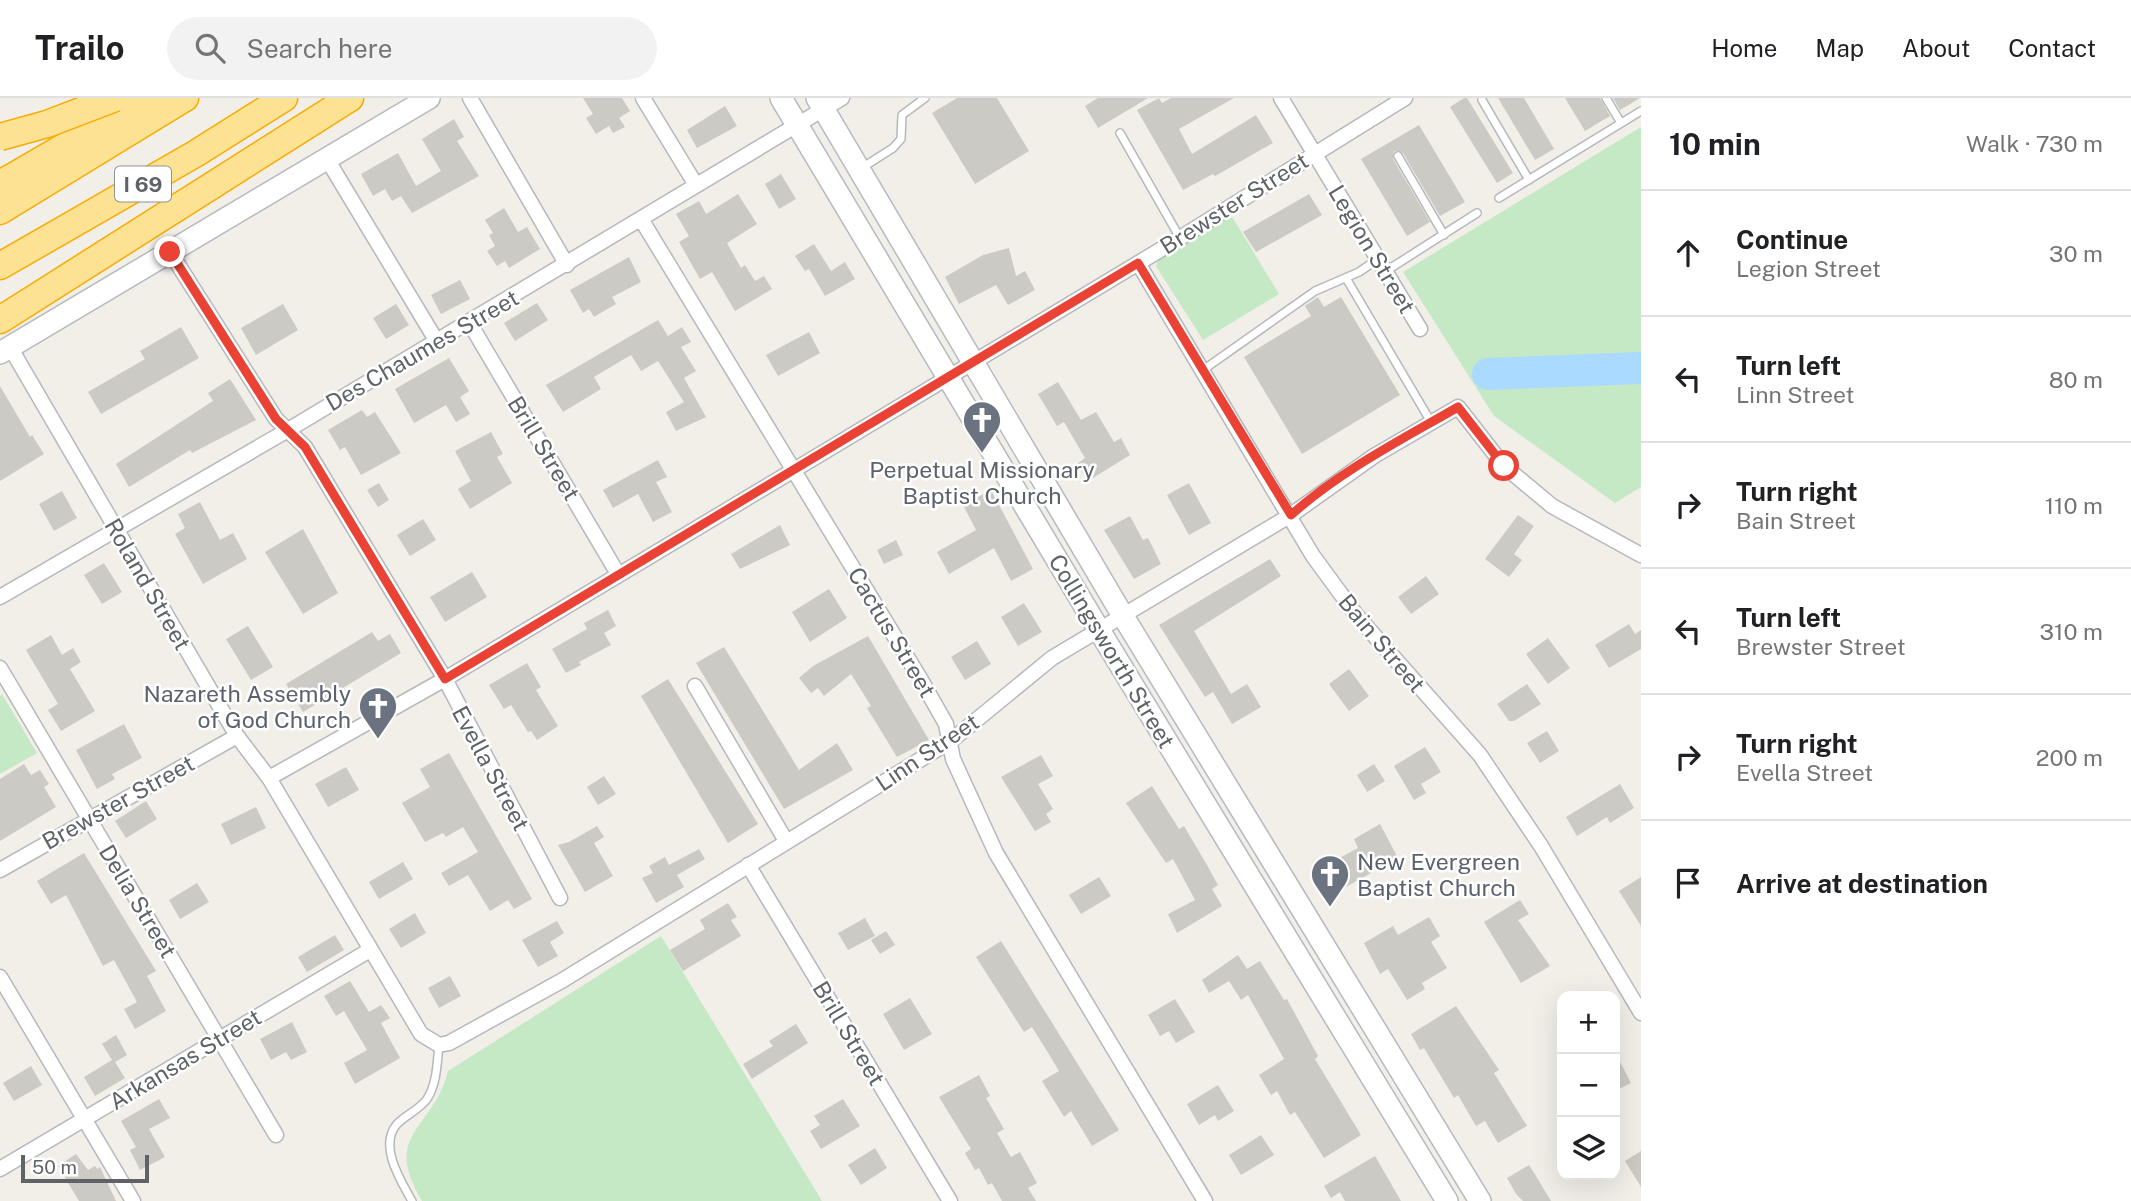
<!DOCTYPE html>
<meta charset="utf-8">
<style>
body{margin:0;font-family:"Public Sans",sans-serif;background:#f2f2f2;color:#202124}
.controls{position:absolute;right:21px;bottom:21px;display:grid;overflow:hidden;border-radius:14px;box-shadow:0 7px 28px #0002}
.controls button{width:63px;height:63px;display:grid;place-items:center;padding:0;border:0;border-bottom:2px solid #e0e0e0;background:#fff;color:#202124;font:35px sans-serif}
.scale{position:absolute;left:21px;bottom:18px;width:128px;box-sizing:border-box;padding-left:7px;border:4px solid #5f6368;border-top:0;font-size:19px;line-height:24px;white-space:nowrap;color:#5f6368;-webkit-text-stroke:5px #fff;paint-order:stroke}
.stop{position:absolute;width:21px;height:21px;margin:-16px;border:5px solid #ea4335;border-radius:50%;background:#fff}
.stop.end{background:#ea4335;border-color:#fff;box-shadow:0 2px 7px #0008}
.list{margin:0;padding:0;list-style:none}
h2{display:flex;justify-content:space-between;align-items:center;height:91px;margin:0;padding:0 28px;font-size:30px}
h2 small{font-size:23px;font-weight:400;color:#757577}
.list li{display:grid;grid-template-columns:46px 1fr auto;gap:21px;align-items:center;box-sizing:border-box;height:126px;padding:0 28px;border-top:2px solid #e0e0e0}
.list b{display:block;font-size:26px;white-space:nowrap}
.list p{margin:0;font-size:23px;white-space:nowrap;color:#757577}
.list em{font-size:23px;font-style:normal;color:#757577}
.icon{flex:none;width:38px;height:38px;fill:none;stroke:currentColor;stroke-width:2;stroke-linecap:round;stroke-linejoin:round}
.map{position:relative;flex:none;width:1641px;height:1103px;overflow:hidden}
header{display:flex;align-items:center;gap:42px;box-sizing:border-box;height:98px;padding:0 35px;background:#fff;border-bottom:2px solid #e0e0e0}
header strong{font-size:33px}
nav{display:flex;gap:38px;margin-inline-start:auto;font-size:24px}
.search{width:490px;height:63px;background:#f2f2f2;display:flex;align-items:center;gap:18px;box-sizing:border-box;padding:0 24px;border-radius:38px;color:#757577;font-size:26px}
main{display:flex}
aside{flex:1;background:#fff}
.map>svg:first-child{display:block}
.green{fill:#c5e8c5}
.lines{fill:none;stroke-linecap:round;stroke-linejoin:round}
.river{stroke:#aadaff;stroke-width:32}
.building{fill:#cccac5}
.service-casing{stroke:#b5b8bc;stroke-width:10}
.minor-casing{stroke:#b5b8bc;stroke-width:17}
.secondary-casing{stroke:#b6babf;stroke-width:24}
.motorway-casing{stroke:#f9ab00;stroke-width:29}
.service{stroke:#fff;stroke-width:7}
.minor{stroke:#fff;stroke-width:14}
.secondary{stroke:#fff;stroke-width:21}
.motorway{stroke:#fde293;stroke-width:26}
.motorway-bridge-casing{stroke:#f9ab00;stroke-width:29;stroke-linecap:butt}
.motorway-bridge{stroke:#fde293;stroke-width:26}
.route{stroke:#ea4335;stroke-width:9}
.labels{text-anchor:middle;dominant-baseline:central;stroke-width:5;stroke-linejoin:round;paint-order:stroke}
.shield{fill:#fff;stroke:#8f9295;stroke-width:2}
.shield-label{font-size:21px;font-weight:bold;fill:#5f6368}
.street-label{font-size:23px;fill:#5f6368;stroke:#fff}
.worship-label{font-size:23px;fill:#5b616d;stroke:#fff}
</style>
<header>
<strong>Trailo</strong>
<div class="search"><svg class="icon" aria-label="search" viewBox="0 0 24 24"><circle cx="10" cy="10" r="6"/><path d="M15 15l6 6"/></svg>Search here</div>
<nav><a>Home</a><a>Map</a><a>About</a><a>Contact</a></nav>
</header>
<main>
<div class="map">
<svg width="1641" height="1103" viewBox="0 0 1641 1103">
<rect width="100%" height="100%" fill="#f1efe8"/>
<!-- green -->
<path class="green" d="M1641,29V389L1615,405L1494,318L1403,174Z
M1231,117L1279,196L1203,242L1156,168L1160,158Z
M2,596L37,655L0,676V598Z
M661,838L822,1103H422C381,1034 433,1033 448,973Z"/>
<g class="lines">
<!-- river -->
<path class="river" d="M1488,276L1641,270"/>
</g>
<!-- building -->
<path class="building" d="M583,0H622L630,13L619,20L625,29L613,35L609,28L596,36L586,20L593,16Z
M957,0H997L1029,53L975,86L932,15Z
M1098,0H1148L1098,30L1085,8Z
M1159,0L1162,5L1171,0H1234L1179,31L1192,56L1256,17L1273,45L1215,78L1213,76L1183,92L1137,12Z
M1464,0H1467L1513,75L1497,85L1450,9Z
M1498,0H1524L1554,51L1535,62Z
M1565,0H1600L1610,18L1585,33Z
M1613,0H1640L1620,12Z
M725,8L737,28L697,50L687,32Z
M454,21L464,39L457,43L479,78L412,115L401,98L392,103L385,91L373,98L361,76L398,55L416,88L441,73L422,41Z
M1419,27L1465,104L1440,118L1403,55L1394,53L1393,61L1430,124L1407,138L1361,61Z
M781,76L796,101L779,111L765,86Z
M738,96L757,126L727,145L741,170L745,167L755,183L764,178L772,191L735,213L712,174L700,181L679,144L689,138L676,116L699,103L706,116Z
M1309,96L1322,117L1256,154L1243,134Z
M504,110L518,134L527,129L540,151L509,170L505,163L497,168L487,153L495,148L489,137L493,135L485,122Z
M814,146L831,173L845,164L855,181L825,198L809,171L805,173L795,158Z
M1009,150L1016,178L1025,173L1035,192L1008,207L996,187L959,206L945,179L983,157Z
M629,159L641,184L612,199L616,206L594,219L589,211L583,215L570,192Z
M460,182L470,201L441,216L431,197Z
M1318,199L1324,209L1341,199L1400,297L1302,356L1244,259L1311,218L1305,208Z
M537,205L548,222L515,243L504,225Z
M283,206L298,232L256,257L241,230Z
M396,206L409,227L386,241L373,220Z
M658,222L668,238L682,229L691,244L681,249L696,273L684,280L706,319L676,333L666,314L684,304L658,263L641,273L631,257L594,279L601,291L563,314L546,287Z
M181,229L199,260L101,316L88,294L145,261L140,253Z
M809,234L820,255L778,278L766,257Z
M449,260L469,293L460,299L470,316L456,324L446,307L414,325L395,291Z
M230,281L256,322L192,355L190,352L129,389L116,366L213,303L208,295Z
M1058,284L1081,322L1096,314L1114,344L1121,340L1130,357L1088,383L1077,366L1085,360L1064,324L1057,328L1038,296Z
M0,288L30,339L32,337L44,356L0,383Z
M362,312L367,319L375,314L401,355L361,377L345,349L340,352L328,332Z
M491,334L503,356L497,359L512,385L470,411L458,391L471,383L455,353Z
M658,362L667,379L656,384L672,414L653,424L638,396L613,410L603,392Z
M379,385L389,402L378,409L367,392Z
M1189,385L1211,425L1189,437L1167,397Z
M991,392L1033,471L1011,483L994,450L949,476L937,454L976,432L963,407Z
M62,393L77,420L54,433L39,406Z
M200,404L220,442L233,435L247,461L203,486L175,436L185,430L178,416Z
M1518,417L1534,428L1514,456L1522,462L1509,479L1485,461Z
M1130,418L1143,442L1148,440L1161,466L1134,481L1104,432Z
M423,421L436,442L410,458L397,437Z
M780,427L790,447L740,471L731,456Z
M303,431L338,495L303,516L265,454Z
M896,442L903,457L884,466L877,452Z
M1270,461L1281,478L1194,533L1231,596L1247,586L1261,609L1232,626L1213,594L1205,599L1159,527Z
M104,465L122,494L102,506L84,477Z
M472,474L487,499L445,524L430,499Z
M1426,478L1439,496L1411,516L1398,499Z
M829,491L847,520L810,544L792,514Z
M1024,505L1042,534L1018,548L1001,519Z
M608,512L616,528L604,535L611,547L579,564L581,567L566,575L552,551L587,531L584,525Z
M1629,526L1635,536L1641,532V551L1609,570L1595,547Z
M248,528L273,569L251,582L226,541Z
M372,534L378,543L390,536L401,555L303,614L286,586Z
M51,537L62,557L73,550L81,564L70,571L95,613L61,633L48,612L58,606L26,552Z
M868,538L929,642L897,659L867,610L871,608L851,576L824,598L818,590L811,595L799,580L813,568Z
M1548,540L1570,570L1548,586L1526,556Z
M977,543L991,566L965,582L951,559Z
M724,549L799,672L837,645L853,672L784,711L696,565Z
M527,565L541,589L536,592L558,628L537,642L531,633L528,634L511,607L504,611L489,587Z
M1349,571L1369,598L1349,613L1329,586Z
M668,581L758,726L728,745L641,598Z
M1527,586L1541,606L1514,623H1509L1497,606Z
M124,626L142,660L112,676L115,681L97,691L76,652Z
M1547,633L1559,653L1540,665L1527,645Z
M1425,649L1441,674L1421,686L1426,695L1414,702L1394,668Z
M449,655L532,801L514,811L508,802L490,813L468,777L449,788L441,775L478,754L463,729L446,739L443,735L425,744L402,705L430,689L420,671Z
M1041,657L1053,678L1038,686L1053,711L1046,716L1051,724L1035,733L1001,679Z
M24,666L31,677L40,672L49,686L44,689L56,709L0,743V681Z
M1374,666L1385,683L1367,694L1357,677Z
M346,669L359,692L328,709L315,686Z
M604,678L616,696L598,707L587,689Z
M1620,686L1634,710L1610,725L1607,719L1577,738L1566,719Z
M1152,688L1179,731L1184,728L1207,767L1218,787L1212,791L1222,808L1177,835L1168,816L1195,802L1173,761L1166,765L1126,705Z
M146,703L157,721L126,740L115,723Z
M256,709L266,730L231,747L221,726Z
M1380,726L1398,760L1326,800L1312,775L1358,750L1354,741Z
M597,728L604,739L594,745L613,778L585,794L558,747L569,744Z
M699,751L705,761L677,777L684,789L656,805L642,780L653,775L649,768L665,759L669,767Z
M84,755L156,873L147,878L166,913L135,931L124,911L137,904L114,862L103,868L66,797L51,806L37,783Z
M403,764L413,781L379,801L369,784Z
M1099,779L1111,798L1081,816L1069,797Z
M1641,779V828L1619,793Z
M197,785L209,804L180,821L169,802Z
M1520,802L1529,816L1518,822L1550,868L1521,885L1484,824Z
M728,805L737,819L731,822L741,838L683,873L670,852L705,831L700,822Z
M415,815L426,835L401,850L389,831Z
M1429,819L1440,838L1431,844L1447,870L1422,885L1425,891L1407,902L1388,871L1380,876L1364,845L1393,828L1398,837Z
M865,820L875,838L848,852L838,835Z
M557,823L564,835L550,844L558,858L538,869L522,842Z
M886,833L895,847L880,856L871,842Z
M335,837L344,852L307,874L298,859Z
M1001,843L1119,1032L1092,1048L1071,1013L1064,1019L1042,983L1059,973L1047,953L1032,929L1024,934L976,859Z
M1238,857L1247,871L1260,863L1284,902L1287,901L1318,958L1315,961L1361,1037L1324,1060L1295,1014L1290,1017L1277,993L1271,997L1259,977L1284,961L1248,897L1241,902L1229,883L1209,895L1202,882Z
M450,878L461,898L439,910L428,890Z
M350,883L369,914L381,907L390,920L381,925L400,960L355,986L344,965L367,952L344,913L336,918L324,898Z
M910,900L932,936L904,952L883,916Z
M1175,901L1195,934L1176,945L1169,933L1160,938L1148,917Z
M1456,908L1499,972L1494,975L1527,1028L1498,1045L1485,1023L1476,1028L1458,997L1454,1000L1424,950L1420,952L1411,936Z
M292,924L307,954L291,962L286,954L271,962L260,941Z
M796,926L808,945L752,981L743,966L773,948L769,943Z
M116,937L127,957L115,964L125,980L95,998L84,979L112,962L102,946Z
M1615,954L1631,985L1615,993Z
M31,968L42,987L14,1003L3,985Z
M979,977L990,998L986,1000L1004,1031L997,1035L1011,1059L1020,1054L1037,1085L1028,1090L1036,1103H1002L992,1085L988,1087L979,1070L975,1072L965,1055L971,1051L939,999Z
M1218,987L1234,1013L1218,1023L1215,1017L1199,1027L1187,1006Z
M159,1001L170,1020L149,1031L165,1059L140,1072L130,1052L136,1049L121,1023Z
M843,1001L860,1028L821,1051L810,1033L820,1027L814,1018Z
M1261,1037L1274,1057L1241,1077L1229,1057Z
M875,1050L887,1070L861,1087L848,1067Z
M1641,1053V1089L1625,1063Z
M76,1056L88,1072L95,1068L97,1071L100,1069L116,1103H79L58,1068Z
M1375,1058L1401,1103H1345L1340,1094L1331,1100L1324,1088Z
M1529,1067L1536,1078L1551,1103H1523L1516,1096L1507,1080Z"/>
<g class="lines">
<!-- service casing -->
<g class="service-casing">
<path id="service" d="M1606,0L1621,25
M1482,2L1529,82
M1120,35L1180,140
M1398,58L1444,137
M860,71L893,50L901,41L902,17L925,0
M1499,100L1641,13
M1386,173L1477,115
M1346,180L1431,324
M1203,272L1315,193L1359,174L1378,161
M412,1103C401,1083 378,1048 397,1026C406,1017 420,1011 427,1001C437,986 437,965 439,947"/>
</g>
<!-- minor casing -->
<g class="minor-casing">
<path id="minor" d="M470,0L567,167
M643,0L696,87
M1281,0L1420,231
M327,61L436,242
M641,121L921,582L946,626L953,661L996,755L1205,1103
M170,154L276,321L305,349L445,581L560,800
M1138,165L1313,458L1357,518L1480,657L1541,748L1641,915
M469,224L618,476
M10,249L237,638L269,680L421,936L439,947L449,945L563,882L952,642L1052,560L1291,417L1374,358L1458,309L1504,368L1552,408L1641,457
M0,499L288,332L842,0
M0,570L276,1037
M695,588L786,743
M269,680L445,581L794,372L1180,140L1405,0
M748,767L950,1103
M0,772L237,638
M0,879L133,1103
M0,1071L370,852"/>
</g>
<!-- secondary casing -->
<g class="secondary-casing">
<path id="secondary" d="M781,0L1099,532L1447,1103
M817,0L1123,518L1480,1103
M0,255L429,0"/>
</g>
<!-- motorway casing -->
<g class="motorway-casing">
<path id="motorway" d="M0,86L148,0
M0,113L185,0
M0,168L195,56L284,0
M0,222L350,0"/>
</g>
<!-- service -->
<use href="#service" class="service"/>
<!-- minor -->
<use href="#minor" class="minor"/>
<!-- secondary -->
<use href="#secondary" class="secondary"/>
<!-- motorway -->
<use href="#motorway" class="motorway"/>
<!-- motorway-bridge casing -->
<g class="motorway-bridge-casing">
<path id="motorway-bridge" d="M0,39L47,26L115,0"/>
</g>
<!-- motorway-bridge -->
<use href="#motorway-bridge" class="motorway-bridge"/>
</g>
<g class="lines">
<!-- route -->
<path class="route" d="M170,154L276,321L305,349L445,581L1138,165L1291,417C1340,373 1401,342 1458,309L1504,368"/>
</g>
<!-- icons -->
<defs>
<g id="church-pin" transform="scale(2.0125)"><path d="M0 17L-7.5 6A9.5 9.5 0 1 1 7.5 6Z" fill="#6b7280" stroke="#fff"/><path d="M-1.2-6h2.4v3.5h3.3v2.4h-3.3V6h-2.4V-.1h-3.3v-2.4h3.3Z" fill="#fff"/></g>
</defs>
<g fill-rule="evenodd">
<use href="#church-pin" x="982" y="322"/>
<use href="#church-pin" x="378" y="608"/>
<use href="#church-pin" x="1330" y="776"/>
</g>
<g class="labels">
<!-- shield labels -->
<rect class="shield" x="115" y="68.5" width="56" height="35" rx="5"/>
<g class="shield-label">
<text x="143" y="86">I 69</text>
</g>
<!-- street labels -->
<g class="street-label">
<text transform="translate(1234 105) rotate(-32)">Brewster Street</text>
<text transform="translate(1372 151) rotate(59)">Legion Street</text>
<text transform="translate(422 252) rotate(-30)">Des Chaumes Street</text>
<text transform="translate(544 350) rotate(59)">Brill Street</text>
<text transform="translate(148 486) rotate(60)">Roland Street</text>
<text transform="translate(892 534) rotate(59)">Cactus Street</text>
<text transform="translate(1382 545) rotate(50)">Bain Street</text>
<text transform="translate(1112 553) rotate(59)">Collingsworth Street</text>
<text transform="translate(927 654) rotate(-34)">Linn Street</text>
<text transform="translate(491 670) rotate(62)">Evella Street</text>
<text transform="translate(118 704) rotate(-29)">Brewster Street</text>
<text transform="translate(138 803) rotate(59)">Delia Street</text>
<text transform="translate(849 935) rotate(59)">Brill Street</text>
<text transform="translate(185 961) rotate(-31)">Arkansas Street</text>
</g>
<!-- worship labels -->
<g class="worship-label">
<text x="982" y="371">Perpetual Missionary<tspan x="982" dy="26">Baptist Church</tspan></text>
<text x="351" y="595" text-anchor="end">Nazareth Assembly<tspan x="351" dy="26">of God Church</tspan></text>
<text x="1357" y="763" text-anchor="start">New Evergreen<tspan x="1357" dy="26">Baptist Church</tspan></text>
</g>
</g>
</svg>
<div class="controls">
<button>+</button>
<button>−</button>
<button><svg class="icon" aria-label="layers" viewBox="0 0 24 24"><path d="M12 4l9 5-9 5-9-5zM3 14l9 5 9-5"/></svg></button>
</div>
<div class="scale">50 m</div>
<div class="stop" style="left:1504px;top:368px"></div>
<div class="stop end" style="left:170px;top:154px"></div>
</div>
<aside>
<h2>10 min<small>Walk · 730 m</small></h2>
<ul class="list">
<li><svg class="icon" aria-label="ahead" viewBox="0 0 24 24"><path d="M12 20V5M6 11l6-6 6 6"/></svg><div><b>Continue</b><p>Legion Street</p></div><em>30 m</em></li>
<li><svg class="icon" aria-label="left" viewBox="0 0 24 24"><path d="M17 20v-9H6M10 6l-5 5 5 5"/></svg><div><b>Turn left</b><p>Linn Street</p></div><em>80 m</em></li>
<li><svg class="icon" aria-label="right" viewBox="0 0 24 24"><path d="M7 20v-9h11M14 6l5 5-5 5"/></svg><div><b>Turn right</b><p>Bain Street</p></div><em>110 m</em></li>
<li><svg class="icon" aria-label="left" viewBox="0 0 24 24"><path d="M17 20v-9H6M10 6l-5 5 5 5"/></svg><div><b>Turn left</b><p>Brewster Street</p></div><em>310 m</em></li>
<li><svg class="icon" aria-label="right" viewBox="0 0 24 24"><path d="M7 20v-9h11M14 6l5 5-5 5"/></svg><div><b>Turn right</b><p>Evella Street</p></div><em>200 m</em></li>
<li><svg class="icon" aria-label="arrive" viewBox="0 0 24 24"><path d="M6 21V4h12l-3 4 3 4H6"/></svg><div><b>Arrive at destination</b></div></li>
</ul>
</aside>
</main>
